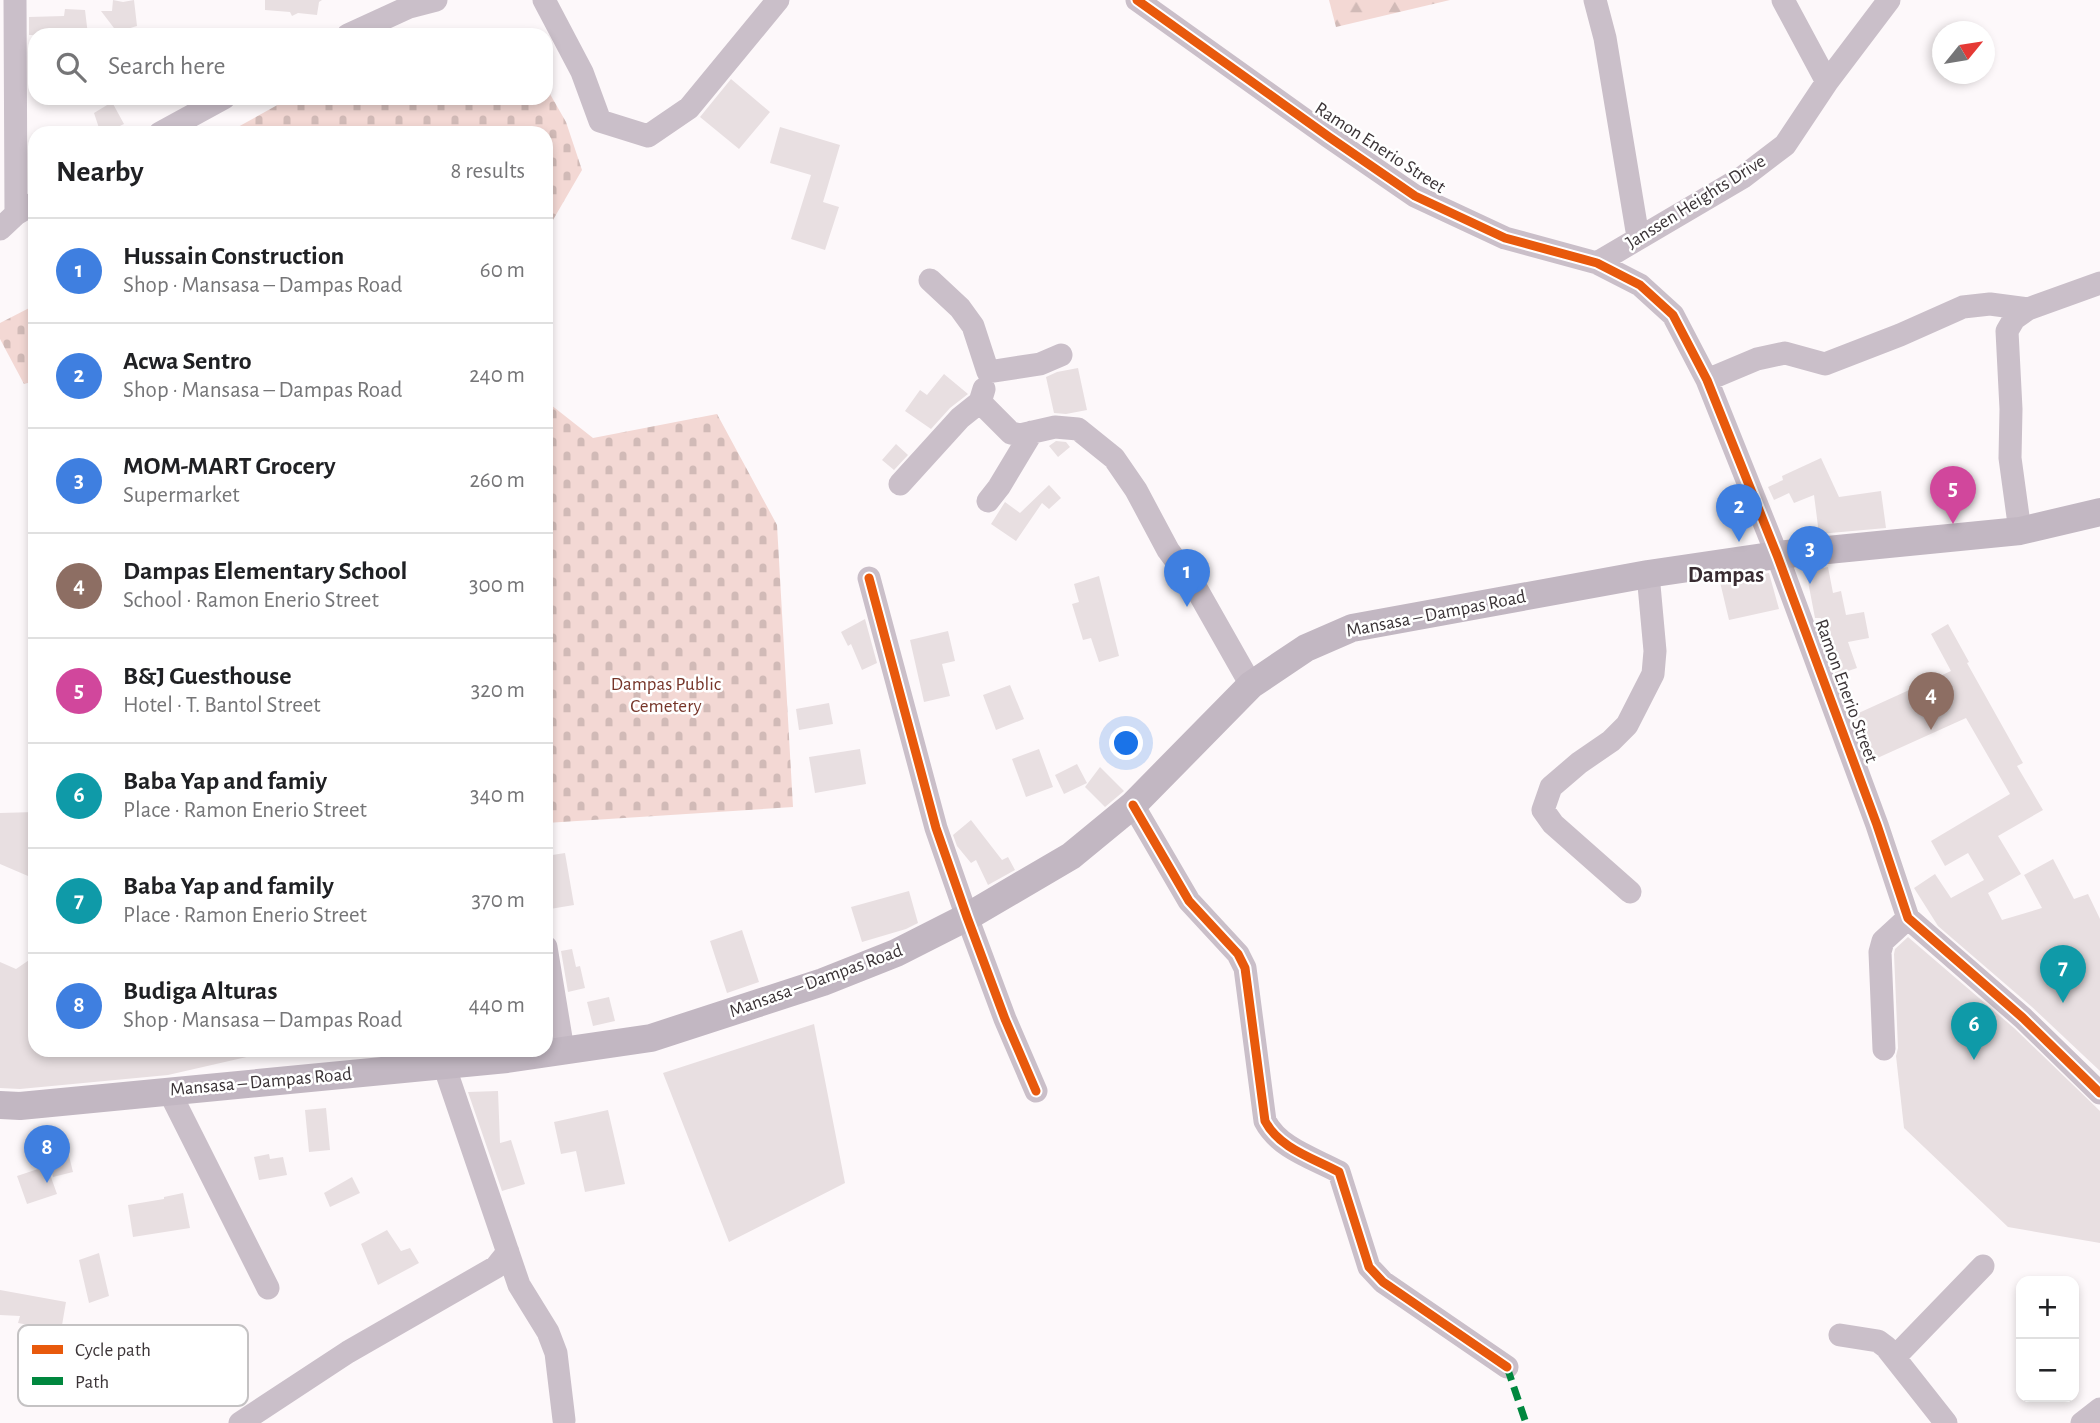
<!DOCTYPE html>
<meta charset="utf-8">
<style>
body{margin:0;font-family:"Alegreya Sans",sans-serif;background:#f6f6f6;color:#202124}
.controls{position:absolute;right:21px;bottom:21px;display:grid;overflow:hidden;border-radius:14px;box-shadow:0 4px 10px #0003}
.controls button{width:63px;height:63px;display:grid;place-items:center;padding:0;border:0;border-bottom:2px solid #e0e0e0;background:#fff;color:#202124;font:35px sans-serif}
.compass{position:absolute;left:1932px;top:21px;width:63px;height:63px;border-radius:50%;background:#fff;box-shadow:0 4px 10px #0003;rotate:60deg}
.you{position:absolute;left:1127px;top:744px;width:24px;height:24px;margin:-18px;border:5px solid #fff;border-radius:50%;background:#1a73e8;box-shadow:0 0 0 10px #1a73e833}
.badge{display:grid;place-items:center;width:46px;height:46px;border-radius:50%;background:#7f797b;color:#fff;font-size:23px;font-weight:700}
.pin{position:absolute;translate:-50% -58px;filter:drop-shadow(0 2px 4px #0008)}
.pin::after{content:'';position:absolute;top:37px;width:24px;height:21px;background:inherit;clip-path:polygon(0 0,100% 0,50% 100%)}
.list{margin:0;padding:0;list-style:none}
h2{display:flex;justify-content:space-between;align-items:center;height:91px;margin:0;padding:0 28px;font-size:30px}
h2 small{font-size:23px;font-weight:400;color:#757577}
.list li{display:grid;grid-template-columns:46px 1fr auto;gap:21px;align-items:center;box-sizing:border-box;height:105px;padding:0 28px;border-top:2px solid #e0e0e0}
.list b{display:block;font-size:26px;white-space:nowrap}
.list p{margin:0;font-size:23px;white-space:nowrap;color:#757577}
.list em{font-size:23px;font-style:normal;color:#757577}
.icon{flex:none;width:38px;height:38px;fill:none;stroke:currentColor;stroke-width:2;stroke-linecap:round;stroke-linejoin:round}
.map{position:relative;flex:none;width:2100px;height:1423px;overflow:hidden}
.search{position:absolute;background:#fff;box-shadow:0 4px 10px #0003;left:28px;top:28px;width:525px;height:77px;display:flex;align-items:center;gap:18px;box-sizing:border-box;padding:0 24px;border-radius:21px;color:#757577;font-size:26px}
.panel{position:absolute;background:#fff;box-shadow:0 4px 10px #0003;left:28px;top:126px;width:525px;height:931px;border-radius:21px}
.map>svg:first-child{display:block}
.forest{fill:url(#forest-firs)}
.cemetery{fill:url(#cemetery-stones)}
.building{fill:#e8dfe1}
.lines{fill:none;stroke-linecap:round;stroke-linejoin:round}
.minor{stroke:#cabfc9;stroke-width:23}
.major{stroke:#c2b7c2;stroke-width:28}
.quiet{stroke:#00873e;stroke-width:7;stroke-dasharray:14 7;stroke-linecap:butt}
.cycleway-casing{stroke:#fff;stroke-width:13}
.cycleway{stroke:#e8590c;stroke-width:9}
.labels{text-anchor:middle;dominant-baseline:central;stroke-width:5;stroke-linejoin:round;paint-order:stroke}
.street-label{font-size:19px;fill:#3b3437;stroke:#fff}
.park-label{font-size:19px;fill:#763529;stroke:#fff}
.quarter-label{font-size:23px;font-weight:bold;fill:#392c32;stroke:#fff}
.key{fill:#fff;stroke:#c4c2c3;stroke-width:2}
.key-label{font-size:19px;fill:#3b3437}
</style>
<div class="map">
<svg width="2100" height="1423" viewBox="0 0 2100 1423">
<defs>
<pattern id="forest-firs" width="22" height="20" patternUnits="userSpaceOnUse" patternTransform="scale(1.75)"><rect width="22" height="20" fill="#f3d8d4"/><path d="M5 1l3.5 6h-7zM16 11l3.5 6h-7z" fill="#d1bab7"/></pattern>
<pattern id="cemetery-stones" width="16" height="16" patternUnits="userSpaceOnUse" patternTransform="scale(1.75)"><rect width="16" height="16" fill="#f3d8d4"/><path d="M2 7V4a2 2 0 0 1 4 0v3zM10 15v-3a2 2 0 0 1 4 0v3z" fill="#d1bab7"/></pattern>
</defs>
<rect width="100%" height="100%" fill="#fdf8fa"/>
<!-- forest -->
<path class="forest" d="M1329,0H1450L1336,27Z"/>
<!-- cemetery -->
<path class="cemetery" d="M546,87L566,122L582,170L546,232V133H227L290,98H546Z
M35,305V381L24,384L0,339V323Z
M546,401L593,438L717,414L777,525L793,807L546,823Z"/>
<!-- building -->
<path class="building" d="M113,0L123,2L134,0L137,26L117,32L101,11H112Z
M265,0H322L319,2L317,15L298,13L292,16L290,12L265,10Z
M65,9L85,10L88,35H29V17L64,16Z
M731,79L770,112L739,149L700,117Z
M112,102L124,124L107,132L100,131L94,113Z
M780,127L840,145L823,202L839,207L825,250L791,239L811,175L770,163Z
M1078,368L1087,410L1066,414L1054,413L1046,377L1057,372Z
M944,374L968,394L950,408L931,429L905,411L920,390L927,395Z
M1056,441L1066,442L1070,447L1058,457L1049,446Z
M896,444L908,455L894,470L882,460Z
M1821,458L1839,497L1881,491L1886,528L1819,534L1814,495L1794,503L1789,493L1774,500L1768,487L1783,480L1782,476Z
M1049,485L1061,498L1049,509L1042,503L1016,541L991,524L1005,502L1020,513Z
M1828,567L1833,593L1841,591L1846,615L1864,612L1869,638L1848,642L1857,668L1836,675L1827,649L1821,618H1815L1806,571Z
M1769,573L1779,609L1729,620L1720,582Z
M1099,576L1119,656L1099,662L1091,638L1083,640L1072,604L1079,602L1074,584Z
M865,619L877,663L862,670L851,644L848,646L841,632Z
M1948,624L1969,662L1967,663L2023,763L2017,766L2043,810L1998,836L2021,874L1988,893L2002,920L2042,908L2024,875L2053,859L2074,899L2088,894L2100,919V1071L2032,1007L1938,926L1914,888L1935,874L1951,898L1984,880L1968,853L1945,866L1931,841L2010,794L1966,718L1873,760L1852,716L1951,671L1931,634Z
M948,631L955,661L942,664L950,696L924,702L910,640Z
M1010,685L1024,719L996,730L983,695Z
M829,703L833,724L799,730L796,709Z
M860,749L866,784L815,793L809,757Z
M1039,749L1053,787L1026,797L1012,759Z
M1077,764L1087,783L1064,794L1055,775Z
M1100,767L1124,791L1105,807L1085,787Z
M35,812V879L0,864V813Z
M971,820L1002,860L1008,857L1015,870L988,885L976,860L971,863L957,846L953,835Z
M565,853L574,905L550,909L546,889V856Z
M909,891L918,923L906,929L862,942L851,907Z
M742,930L759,982L727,993L710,941Z
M1908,937L2014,1028L2100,1111V1243L2008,1227L1904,1128L1896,1056L1898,1048L1894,954L1895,949Z
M572,949L576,967L580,966L585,988L568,992L561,951Z
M35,956V1050H251V1056L168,1075L20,1089L0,1088V962L16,969Z
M609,997L615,1021L593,1026L587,1002Z
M814,1024L845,1183L729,1242L663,1073Z
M498,1091L500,1143L511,1140L525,1184L502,1191L468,1092Z
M326,1108L330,1150L309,1152L305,1110Z
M608,1110L625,1184L585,1192L576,1151L561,1154L554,1122Z
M67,1148L73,1172L53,1177L47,1153Z
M269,1154L270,1159L283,1157L287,1175L259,1180L254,1157Z
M47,1166L57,1194L27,1204L17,1176Z
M352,1177L360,1193L330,1207L324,1193Z
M183,1193L190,1228L133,1237L128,1205L164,1199V1197Z
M387,1230L401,1251L410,1248L419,1263L378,1285L361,1244Z
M99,1253L109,1296L89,1303L79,1260Z
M0,1290L66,1302L61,1331L18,1323L20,1316L0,1315Z"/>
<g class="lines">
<!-- minor -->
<path class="minor" d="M15,0L16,214
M544,0L582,72L600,121L648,136L689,108L778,0
M1137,0L1329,137L1415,196L1505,238L1597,263L1640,285L1673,315L1707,380L1777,555L1877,825L1908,918L2023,1018L2100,1093
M1595,0L1605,38L1638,237
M1783,0L1827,82
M348,35L409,7L436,0
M160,133L224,98
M0,229L16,214L35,203
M1597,263L1743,177L1785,145L1827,82L1889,0
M930,280L960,308L973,326L988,372L1040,364L1061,355
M1707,380L1757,359L1785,353L1825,364L1900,335L1963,307L1990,304L2028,309
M980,402L1011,433L1020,435L1055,427L1078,429L1114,458L1136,490L1168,550L1196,588L1251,685
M900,484L960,418L980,402L984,389
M988,501L999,487L1032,432
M2020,531L2010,458L2011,409L2007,331L2014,319L2028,309L2100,283
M869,578L936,828L967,917L1005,1019L1036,1091
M1133,805L1189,901L1238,954L1245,968L1265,1121C1279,1148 1313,1158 1339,1172L1369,1267L1383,1282L1507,1367
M1630,892L1553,824L1543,810L1551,787L1579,763L1611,741L1627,725L1653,674L1655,651L1648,574
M546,947L563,1050
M1884,1049L1880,952L1883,941L1908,918
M444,1065L519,1285L548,1332L556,1353L564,1420
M169,1091L268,1288
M1840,1335L1878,1341L1886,1347L1946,1423
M1895,1357L1983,1266
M240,1423L348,1352L496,1267L508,1252
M2082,1423L2100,1409"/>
<!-- major -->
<path class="major" d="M0,1105L20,1106L507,1059L651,1038L823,982L896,953L967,917L1071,856L1133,805L1251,685L1306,648L1352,628L1648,574L1777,555L2020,531L2100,512"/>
<!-- quiet -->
<path class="quiet" d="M1507,1367L1526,1423"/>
<!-- cycleway casing -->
<g class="cycleway-casing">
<path id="cycleway" d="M1137,0L1329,137L1415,196L1505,238L1597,263L1640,285L1673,315L1707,380L1777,555L1877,825L1908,918L2023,1018L2100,1093
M869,578L936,828L967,917L1005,1019L1036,1091
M1133,805L1189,901L1238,954L1245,968L1265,1121C1279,1148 1313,1158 1339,1172L1369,1267L1383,1282L1507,1367"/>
</g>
<!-- cycleway -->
<use href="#cycleway" class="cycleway"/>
</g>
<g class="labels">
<!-- street labels -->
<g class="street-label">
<text transform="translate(1380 148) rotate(33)">Ramon Enerio Street</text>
<text transform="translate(1696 202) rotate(-32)">Janssen Heights Drive</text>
<text transform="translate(1436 614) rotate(-11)">Mansasa – Dampas Road</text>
<text transform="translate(1846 691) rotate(70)">Ramon Enerio Street</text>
<text transform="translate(816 981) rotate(-20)">Mansasa – Dampas Road</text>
<text transform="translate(261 1082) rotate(-5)">Mansasa – Dampas Road</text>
</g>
<!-- park labels -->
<g class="park-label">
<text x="666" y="684">Dampas Public<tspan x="666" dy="22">Cemetery</tspan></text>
</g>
<!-- quarter labels -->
<g class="quarter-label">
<text x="1726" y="575">Dampas</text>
</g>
</g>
<!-- legend -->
<rect x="18" y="1325" width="230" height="81" rx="10" class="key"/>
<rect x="32" y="1345" width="31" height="9" fill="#e8590c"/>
<rect x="32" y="1377" width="31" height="8" fill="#00873e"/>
<g class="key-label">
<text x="75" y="1356">Cycle path</text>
<text x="75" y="1388">Path</text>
</g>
</svg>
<div class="controls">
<button>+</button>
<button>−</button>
</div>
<svg class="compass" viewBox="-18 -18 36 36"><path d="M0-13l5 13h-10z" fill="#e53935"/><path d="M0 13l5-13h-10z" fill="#757577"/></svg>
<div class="you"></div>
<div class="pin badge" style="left:1187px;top:607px;background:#3f7fe0">1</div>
<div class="pin badge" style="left:1739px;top:542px;background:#3f7fe0">2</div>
<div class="pin badge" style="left:1810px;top:584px;background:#3f7fe0">3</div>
<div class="pin badge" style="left:1931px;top:730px;background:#8d6e63">4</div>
<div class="pin badge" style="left:1953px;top:524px;background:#d1479c">5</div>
<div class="pin badge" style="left:1974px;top:1060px;background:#0f9aa8">6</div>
<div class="pin badge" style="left:2063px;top:1003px;background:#0f9aa8">7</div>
<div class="pin badge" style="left:47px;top:1183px;background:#3f7fe0">8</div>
<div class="search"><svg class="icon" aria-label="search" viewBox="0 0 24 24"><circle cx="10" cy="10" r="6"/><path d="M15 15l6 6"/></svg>Search here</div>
<section class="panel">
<h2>Nearby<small>8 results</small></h2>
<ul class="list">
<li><span class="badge" style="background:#3f7fe0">1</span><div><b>Hussain Construction</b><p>Shop · Mansasa – Dampas Road</p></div><em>60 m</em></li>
<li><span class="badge" style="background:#3f7fe0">2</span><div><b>Acwa Sentro</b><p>Shop · Mansasa – Dampas Road</p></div><em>240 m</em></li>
<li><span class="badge" style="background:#3f7fe0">3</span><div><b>MOM-MART Grocery</b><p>Supermarket</p></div><em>260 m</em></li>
<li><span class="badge" style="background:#8d6e63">4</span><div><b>Dampas Elementary School</b><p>School · Ramon Enerio Street</p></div><em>300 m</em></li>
<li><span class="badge" style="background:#d1479c">5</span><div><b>B&amp;J Guesthouse</b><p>Hotel · T. Bantol Street</p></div><em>320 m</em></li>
<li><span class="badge" style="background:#0f9aa8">6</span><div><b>Baba Yap and famiy</b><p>Place · Ramon Enerio Street</p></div><em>340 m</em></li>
<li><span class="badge" style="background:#0f9aa8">7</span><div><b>Baba Yap and family</b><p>Place · Ramon Enerio Street</p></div><em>370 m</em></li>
<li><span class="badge" style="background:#3f7fe0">8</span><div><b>Budiga Alturas</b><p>Shop · Mansasa – Dampas Road</p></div><em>440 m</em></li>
</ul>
</section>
</div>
